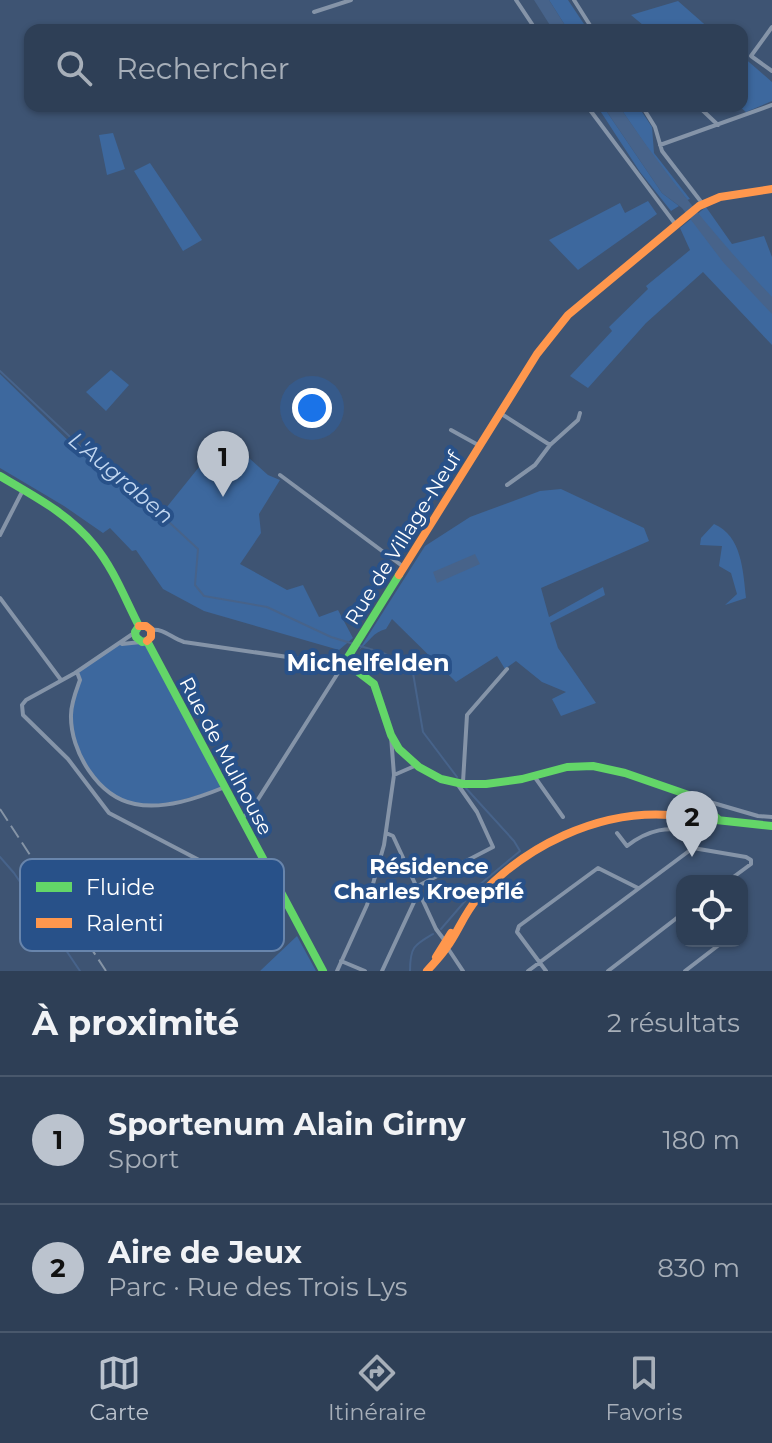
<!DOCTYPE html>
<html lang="fr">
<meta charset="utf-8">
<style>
body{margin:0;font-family:Montserrat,sans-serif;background:#36465c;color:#f1f3f6}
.controls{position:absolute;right:24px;bottom:24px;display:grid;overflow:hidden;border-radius:16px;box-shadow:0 2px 6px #0004}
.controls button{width:72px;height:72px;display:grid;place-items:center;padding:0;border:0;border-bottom:2px solid #49586c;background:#2e3f56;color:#f1f3f6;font:40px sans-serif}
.you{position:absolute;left:312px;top:408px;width:28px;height:28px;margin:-20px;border:6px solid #fff;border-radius:50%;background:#1a73e8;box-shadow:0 0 0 12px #1a73e833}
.badge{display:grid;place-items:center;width:52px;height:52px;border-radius:50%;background:#bbc3ce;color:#111;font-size:26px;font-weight:700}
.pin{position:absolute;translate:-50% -66px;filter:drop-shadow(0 2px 4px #0008)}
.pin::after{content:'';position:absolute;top:42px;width:28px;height:24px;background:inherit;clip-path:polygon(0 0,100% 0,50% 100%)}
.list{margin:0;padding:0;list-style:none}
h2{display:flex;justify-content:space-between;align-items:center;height:104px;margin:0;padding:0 32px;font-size:34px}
h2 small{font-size:26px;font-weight:400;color:#a7afb9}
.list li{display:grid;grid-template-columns:52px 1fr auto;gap:24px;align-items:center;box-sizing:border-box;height:128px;padding:0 32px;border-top:2px solid #49586c}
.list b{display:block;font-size:30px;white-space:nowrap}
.list p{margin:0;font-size:26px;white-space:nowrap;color:#a7afb9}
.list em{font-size:26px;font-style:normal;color:#a7afb9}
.icon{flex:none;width:44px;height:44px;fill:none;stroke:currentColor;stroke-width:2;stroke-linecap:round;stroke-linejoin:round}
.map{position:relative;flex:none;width:772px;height:971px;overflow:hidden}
.search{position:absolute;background:#2e3f56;box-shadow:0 2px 6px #0004;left:24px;right:24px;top:24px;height:88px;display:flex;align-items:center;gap:20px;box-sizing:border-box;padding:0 28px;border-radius:16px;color:#a7afb9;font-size:30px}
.sheet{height:360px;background:#2e3f56}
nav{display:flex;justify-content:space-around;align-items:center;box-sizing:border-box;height:112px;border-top:2px solid #49586c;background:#2e3f56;font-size:22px;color:#a7afb9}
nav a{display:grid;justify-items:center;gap:4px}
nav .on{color:#bbc3ce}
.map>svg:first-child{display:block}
.green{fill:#3d689e}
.water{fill:#47638a}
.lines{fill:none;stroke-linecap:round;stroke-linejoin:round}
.stream{stroke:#47638a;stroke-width:2}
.street{stroke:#8594a8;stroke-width:4}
.fast{stroke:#63d668;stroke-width:8}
.slow{stroke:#ff974d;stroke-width:8}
.rail{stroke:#8594a6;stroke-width:2;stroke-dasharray:14 6;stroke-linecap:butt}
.labels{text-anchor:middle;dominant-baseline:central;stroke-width:8;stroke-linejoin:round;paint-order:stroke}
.street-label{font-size:20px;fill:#fff;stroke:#285189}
.water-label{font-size:22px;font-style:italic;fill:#c1d6f0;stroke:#285189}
.neighbourhood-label{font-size:22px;font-weight:bold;fill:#fff;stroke:#285189}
.quarter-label{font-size:24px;font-weight:bold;fill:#fff;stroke:#285189}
.key{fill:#285189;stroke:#6885ac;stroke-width:2}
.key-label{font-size:22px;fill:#fff}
</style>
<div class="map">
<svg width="772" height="971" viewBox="0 0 772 971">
<rect width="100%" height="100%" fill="#3e5473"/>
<!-- green -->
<path class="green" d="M549,0H568L588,30H568Z
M678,1L711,30H649L631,15Z
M742,56L772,82V101L746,112L739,106H742Z
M597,106H603L662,193L679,206L671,211L640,172Z
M619,106H638L652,127L654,153L690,199L687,200L655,159Z
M113,133L125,169L107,175L99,135Z
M150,163L202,240L183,251L134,171Z
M648,201L657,214L578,270L549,240L620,203L625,213Z
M706,207L732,244L764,236L772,257V345L703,272L646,323L588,388L570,376L612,331L609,327L648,289L646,286L690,250L680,228Z
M111,370L129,385L106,411L86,392Z
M0,374L82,454L162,513L224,436L268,475L280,480L259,514L261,533L240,564L287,590L303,585L319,617L338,610L353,638L339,650L204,611L163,589L136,550L132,551L110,528L103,533L64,506L0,468Z
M561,489L644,528L649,541L541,588L549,617L603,587L605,595L550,623L558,648L596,703L561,716L552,699L566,692L542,682L516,661L505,669L497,656L456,682L392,619L386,629C373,632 369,642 359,650L425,546L470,517L540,491Z
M714,524C742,536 743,571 746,598L725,605L737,594L731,573L719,566L722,546L700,545L701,538Z
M126,643L145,644L222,788C194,796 167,807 137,804C101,800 70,750 71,716C71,704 77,691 80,680L77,672L116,646Z
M297,936L316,971H260Z"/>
<!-- water -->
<path class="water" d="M534,0H549L568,30H553Z
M603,106H619C665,174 715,237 772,297V314L723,262L682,208L662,193Z
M475,554L480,564L437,583L433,572Z"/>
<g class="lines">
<!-- stream -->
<path class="stream" d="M0,371L100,465L158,505L170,523L198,549L195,585L204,596L267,607L331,637L383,653L412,667L423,732L457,777
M0,857L14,873L80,971
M441,929L478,886L520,851L514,841L464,786
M410,971C410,947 414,945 433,934"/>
<!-- street -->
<path class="street" d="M516,0L536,30
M574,0L593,30
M314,12L351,0
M772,27L751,56L772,71
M587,106L676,225
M642,106L655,127L662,151L702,203
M698,106L718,125
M660,145L772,105
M500,413L550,445
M451,430L480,446
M280,475L405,568
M507,485L535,465L550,445L578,420L580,413
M0,535L23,490
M0,598L61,680
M151,630C164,628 171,638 184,642L343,665L252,809L242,818
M134,633L75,673L26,700L22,705L23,715L68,759L109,813L289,907
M122,644L141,642
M77,672L80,680C76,691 71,703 71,715C70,751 98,797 135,804C164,810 198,798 225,787
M394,775L417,765
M534,776L563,817
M463,782L467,715L507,669
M703,800L758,816L772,817
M386,833L393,836L436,929L445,941
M693,848L746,857L751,860V864L728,881
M416,887L493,847L477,812L456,782
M447,947L463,971
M341,961L365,971
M337,971L367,905L384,845L394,775L391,736
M382,971L415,900L420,895
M528,971L693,848L696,841L694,835C671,823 646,831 627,846L617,833
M546,971L517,932L519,926L598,868L638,888
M608,971L682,914
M685,971L724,941"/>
<!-- fast -->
<path class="fast" d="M0,476C34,496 69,514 94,545C114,569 125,599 139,626
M399,575L343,665L357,671L374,684L391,735L399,749L419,767L441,779L463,784H486L522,779L567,767L593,766L625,773L703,800L710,812L719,820
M139,626L135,632L136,637L142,642L147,641
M147,641L323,971
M670,815L772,826"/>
<!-- slow -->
<path class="slow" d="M399,575L537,354L568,315L699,206L720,197L772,189
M139,626H146L151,630V637L147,641
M692,817L694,797
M436,957L451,933
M427,971C434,963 441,956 447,947C458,932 464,914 477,899C524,846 598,810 670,815"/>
<!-- rail -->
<path class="rail" d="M0,809L106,971"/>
</g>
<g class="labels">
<!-- street labels -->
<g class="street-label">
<text transform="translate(403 538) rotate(-58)">Rue de Village-Neuf</text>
<text transform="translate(226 756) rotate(62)">Rue de Mulhouse</text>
</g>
<!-- water labels -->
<g class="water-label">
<text transform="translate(121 478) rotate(40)">L'Augraben</text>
</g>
<!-- neighbourhood labels -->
<g class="neighbourhood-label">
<text x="429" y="866">Résidence<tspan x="429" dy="25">Charles Kroepflé</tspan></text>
</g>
<!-- quarter labels -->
<g class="quarter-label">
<text x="368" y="662">Michelfelden</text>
</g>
</g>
<!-- legend -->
<rect x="20" y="859" width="264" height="92" rx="12" class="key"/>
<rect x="36" y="882" width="36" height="10" fill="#63d668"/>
<rect x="36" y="918" width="36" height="10" fill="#ff974d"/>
<g class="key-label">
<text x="86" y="895">Fluide</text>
<text x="86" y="931">Ralenti</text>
</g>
</svg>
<div class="controls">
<button><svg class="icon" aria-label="locate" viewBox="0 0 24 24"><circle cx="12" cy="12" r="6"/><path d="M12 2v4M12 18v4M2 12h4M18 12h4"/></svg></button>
</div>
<div class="you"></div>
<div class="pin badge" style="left:223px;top:497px">1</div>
<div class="pin badge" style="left:692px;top:857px">2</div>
<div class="search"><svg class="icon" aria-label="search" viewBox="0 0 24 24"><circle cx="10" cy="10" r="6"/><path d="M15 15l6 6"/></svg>Rechercher</div>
</div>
<section class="sheet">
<h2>À proximité<small>2 résultats</small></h2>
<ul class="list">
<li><span class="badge">1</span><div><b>Sportenum Alain Girny</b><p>Sport</p></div><em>180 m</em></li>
<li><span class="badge">2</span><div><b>Aire de Jeux</b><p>Parc · Rue des Trois Lys</p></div><em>830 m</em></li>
</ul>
</section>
<nav>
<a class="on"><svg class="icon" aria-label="map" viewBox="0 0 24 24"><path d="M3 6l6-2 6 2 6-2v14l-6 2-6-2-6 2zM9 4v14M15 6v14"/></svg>Carte</a>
<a><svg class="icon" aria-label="directions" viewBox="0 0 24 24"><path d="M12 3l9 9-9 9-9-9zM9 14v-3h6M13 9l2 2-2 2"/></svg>Itinéraire</a>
<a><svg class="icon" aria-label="saved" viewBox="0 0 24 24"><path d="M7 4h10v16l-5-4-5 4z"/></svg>Favoris</a>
</nav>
